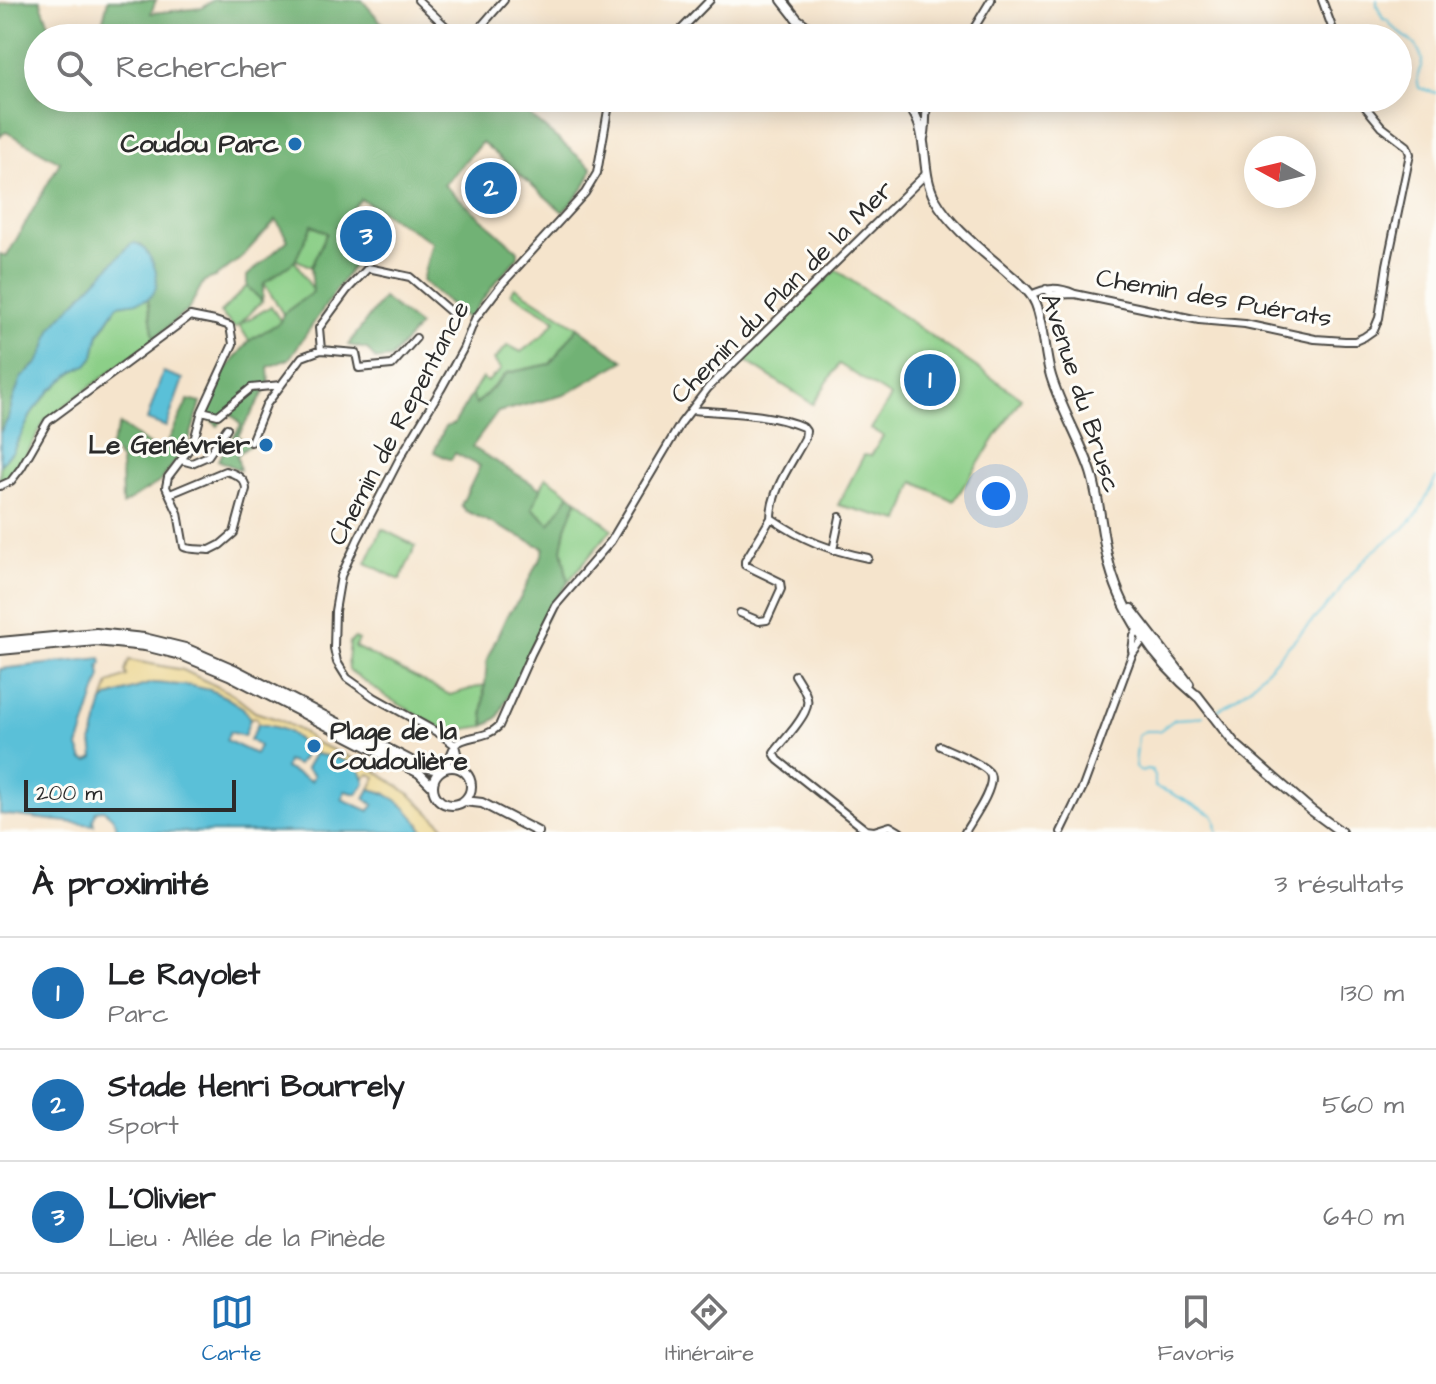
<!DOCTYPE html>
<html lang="fr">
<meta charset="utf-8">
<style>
body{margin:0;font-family:"Architects Daughter",sans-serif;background:#f2f2f2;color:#202124}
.compass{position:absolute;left:1244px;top:136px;width:72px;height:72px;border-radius:50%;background:#fff;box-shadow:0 4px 20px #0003;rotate:278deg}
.scale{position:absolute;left:24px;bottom:20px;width:212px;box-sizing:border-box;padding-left:8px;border:4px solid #2b2b2b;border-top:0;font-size:22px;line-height:28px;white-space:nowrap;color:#2b2b2b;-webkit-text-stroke:6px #fdfcf7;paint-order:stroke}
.you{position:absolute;left:996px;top:496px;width:28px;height:28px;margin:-20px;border:6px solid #fff;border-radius:50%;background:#1a73e8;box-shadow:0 0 0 12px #1a73e833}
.badge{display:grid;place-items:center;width:52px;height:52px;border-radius:50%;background:#1f6fb2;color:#fff;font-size:26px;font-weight:700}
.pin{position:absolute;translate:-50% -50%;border:4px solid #fff;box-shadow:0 2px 8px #0006}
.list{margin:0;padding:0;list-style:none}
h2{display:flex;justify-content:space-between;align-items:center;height:104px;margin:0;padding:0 32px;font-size:34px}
h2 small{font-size:26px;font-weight:400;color:#757577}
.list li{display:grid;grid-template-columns:52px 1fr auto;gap:24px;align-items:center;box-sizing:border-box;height:112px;padding:0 32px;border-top:2px solid #e0e0e0}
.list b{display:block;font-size:30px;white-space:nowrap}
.list p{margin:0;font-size:26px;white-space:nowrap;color:#757577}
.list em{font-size:26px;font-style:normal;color:#757577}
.icon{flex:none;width:44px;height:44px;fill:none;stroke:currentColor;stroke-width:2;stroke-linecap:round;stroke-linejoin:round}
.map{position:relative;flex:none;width:1436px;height:832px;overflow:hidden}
.search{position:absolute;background:#fff;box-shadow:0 4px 20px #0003;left:24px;right:24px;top:24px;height:88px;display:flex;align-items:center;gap:20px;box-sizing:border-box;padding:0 28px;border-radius:44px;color:#757577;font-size:30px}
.sheet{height:440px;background:#fff}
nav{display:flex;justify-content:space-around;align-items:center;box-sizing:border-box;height:112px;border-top:2px solid #e0e0e0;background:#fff;font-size:22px;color:#757577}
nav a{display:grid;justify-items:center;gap:4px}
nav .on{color:#1f6fb2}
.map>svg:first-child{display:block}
.green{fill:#8ccf88;stroke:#5c7d5a;stroke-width:2}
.forest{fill:#71b274;stroke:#4e6e50;stroke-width:2}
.sand{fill:#eeda9e;stroke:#8c8264;stroke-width:2}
.water{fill:#5ac0d8;stroke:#427682;stroke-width:2}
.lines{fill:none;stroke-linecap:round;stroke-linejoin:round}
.stream{stroke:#5ac0d8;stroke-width:2}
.street-casing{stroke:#494743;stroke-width:10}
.secondary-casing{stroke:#494743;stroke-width:12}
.street{stroke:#fff;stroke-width:6}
.secondary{stroke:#fff;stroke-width:8}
.poi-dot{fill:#1f6fb2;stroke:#fdfcf7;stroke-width:3}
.labels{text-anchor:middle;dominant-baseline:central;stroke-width:6;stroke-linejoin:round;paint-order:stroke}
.poi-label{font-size:26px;font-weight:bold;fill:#2b2b2b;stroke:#fdfcf7;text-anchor:end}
.street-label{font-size:26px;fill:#2b2b2b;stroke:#fdfcf7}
</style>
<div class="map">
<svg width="1436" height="832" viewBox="0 0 1436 832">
<rect width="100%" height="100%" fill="#fdfcf7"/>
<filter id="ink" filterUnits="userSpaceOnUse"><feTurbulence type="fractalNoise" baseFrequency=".0125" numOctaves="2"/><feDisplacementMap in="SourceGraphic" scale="16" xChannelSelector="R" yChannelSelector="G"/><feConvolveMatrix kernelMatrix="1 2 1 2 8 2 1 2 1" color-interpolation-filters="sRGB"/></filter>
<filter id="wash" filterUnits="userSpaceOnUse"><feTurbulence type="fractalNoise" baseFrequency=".006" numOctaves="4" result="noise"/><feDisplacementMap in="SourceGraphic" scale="32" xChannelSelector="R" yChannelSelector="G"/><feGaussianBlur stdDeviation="1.8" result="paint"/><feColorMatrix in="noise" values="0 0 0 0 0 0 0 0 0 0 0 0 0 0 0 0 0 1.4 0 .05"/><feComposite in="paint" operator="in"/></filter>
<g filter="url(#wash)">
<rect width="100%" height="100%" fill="#f5e4cc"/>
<!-- green -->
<path class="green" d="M311,225L327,233L311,267L295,259Z
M295,261L314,292L283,314L264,283Z
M836,270L1021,398L954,501L914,482L900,521L838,505L864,455L871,456L883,436L871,429L891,397L839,364L813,404L744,360Z
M247,286L262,301L239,325L271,306L281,322L249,341L239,325L235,328L220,313Z
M515,287L578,327L550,364L507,373L475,405L472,394L482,378L487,382L501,370L494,360L508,345L521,352L543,335L556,320L511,293Z
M148,299L154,339L45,421L21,465L9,478L0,482V465L13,451L33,411L50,391L74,371L87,365L94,356L99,334L118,305Z
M546,477L570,494L551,525L532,508Z
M577,500L612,529L568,582L562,549L566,528Z
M382,529L416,546L400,580L366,563Z
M355,638L359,640L355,647L450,695L484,685L483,712L485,726L458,730L443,729L388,698L349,670L348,660L350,642Z"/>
<!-- forest -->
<path class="forest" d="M22,0H40L51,30L79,21L100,32L108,0H156L151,13L202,8L213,0H362L395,38H38V98H521L516,104L592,168C589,186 574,199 563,212L482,142L444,185L518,251V257L496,282L468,319L422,281L432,242L361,199L336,227L348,237L363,261L352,267L289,359L268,367L269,384L238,436L250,445L237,455L240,470L218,460L241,425L229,411L218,426L207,417L223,373L249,341L280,322L283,314L313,292L311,267L327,233L312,225L295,261L264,283L262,301L247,286V276L288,240L276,220L240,259L215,277L204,281L187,312L180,316L154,339L148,299C165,278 153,265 141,245L131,244L51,330L46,349L38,363L29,370L13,400L8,419L0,433V254L7,256L60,162L6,132L0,136V4Z
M383,298L419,326L391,358L376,360L367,349L348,345Z
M578,327L624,361L564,395L498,412L472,447L541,489L532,508L550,524L570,494L577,500L566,528L562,549L568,583L554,601L498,717L485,726L483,712L487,659L507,615L520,599L536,565L540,561L544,548L466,511L461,505L480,466L455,453L451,460L434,452L445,427L454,424L472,394L476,405L507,373L550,364Z
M188,400L201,403L188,443L161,481L122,505L121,461L110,447L120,424L162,454Z"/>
<!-- sand -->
<path class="sand" d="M129,660L183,670L231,693L255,712L280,720L303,732L314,742L366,764L411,795L450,832H424L420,824L385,793L370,789L376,777L370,774L364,777C349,761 336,757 314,754L315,748L311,747L307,751C294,731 280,727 258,724L257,718L253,717L250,719L243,708L225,697L192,686L152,683L109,697L103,702L109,683L127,676L125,671Z"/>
<!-- water -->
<path class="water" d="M136,243C152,250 166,285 149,298C142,303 127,303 118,305L99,333L94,356L87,365L74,371L50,391L33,411L13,451L0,465V433L8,419L13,400L21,378L38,363L45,349L51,330L59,319L131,244Z
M163,372L183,379L166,427L147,420Z
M101,658L102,664L99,665L101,676L78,747L83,760L88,761L94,758L92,741L103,702L109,697L152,683L192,686L210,690L225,697L243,708L250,719L244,736L230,732L226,740L255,754L259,746L250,740L258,724C281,727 293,730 307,751L298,765L287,761L285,768L311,781L314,775L306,768L314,754C333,757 361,760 365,783L357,794L345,791L342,799L369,811L374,805L365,799L370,789C396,795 411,810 424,832H117C117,821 112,816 103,810L96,811L93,820L94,825L0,814V669Z"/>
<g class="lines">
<!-- stream -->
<path class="stream" d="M1377,0V5L1383,19L1387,20C1396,34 1421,42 1422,61C1422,68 1419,68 1418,75C1417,78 1418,84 1419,88L1436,93
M1217,711L1249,688L1337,595L1344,582L1371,553L1403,529L1418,513L1436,478
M1203,716L1194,718L1175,719L1159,731H1145L1138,736L1135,767L1141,771L1147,769L1152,770L1155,776V787L1171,793L1213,815L1216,821L1217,832"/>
</g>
</g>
<g filter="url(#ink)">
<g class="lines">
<!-- street casing -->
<g class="street-casing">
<path id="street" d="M418,0L458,38
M1322,0L1336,38
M471,38L504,0
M673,38L710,0
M968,38L991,0
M924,138C928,125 923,110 931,98
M1075,294L1199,320L1245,324L1315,339L1345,341H1355L1364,337L1374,330L1379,318L1387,265L1410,154L1407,146L1382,127L1358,98
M1031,295C1046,287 1059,287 1075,294L1052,295L1046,289
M321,350L319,328L347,290L368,268L410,277L453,314
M692,410C727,413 771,413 803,427L806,431L805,438C792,463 771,490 771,518C804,541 829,550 868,558
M202,411L218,415L251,388L281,385
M251,442L266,405L302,357L321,350L356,353L359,368L392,365L416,338
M181,460L192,463L208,456L227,428
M0,486L11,481L21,468L48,421L190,316L215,321L230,326L233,344L202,411L193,444L168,477L166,487L178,513L184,547C189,550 202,549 210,550L220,545L234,533L246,489C246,479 235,473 225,471L170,494
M833,550L840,517
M740,613L759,621L767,620L781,589L780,582L745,565V561L771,518
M1132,651L1134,636L1138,628
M795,675C810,699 813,703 795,727C788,736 781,744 774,753L778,760L866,830L874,831L890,826L900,832
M455,745L440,734L374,697L347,678L337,662L334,648L335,611L341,576L358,539L401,456L441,389L463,349L475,319L502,284L585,193L597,173L608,110L614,98
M455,745C466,734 485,740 499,726L531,654L555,606L611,541L681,423L708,388L927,173
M455,745L461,769
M940,746C951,751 986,765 990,774C996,787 972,820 965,832
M445,768L453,749
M1061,832L1083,787L1132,655L1144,638"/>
</g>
<!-- secondary casing -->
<g class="secondary-casing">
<path id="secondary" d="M782,0L797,19L823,38
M901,98C934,125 917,166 935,199C952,229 983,251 1008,273C1018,282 1031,291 1036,304C1045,326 1044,353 1051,376C1061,409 1080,439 1091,472C1099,498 1101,528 1107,555C1119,611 1154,660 1198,697
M1131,609L1189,684
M0,642L96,633L144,638L185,648L236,670L423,767L440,770
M0,650L96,641L145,646L181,655L229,675L419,773L432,786
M1197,695L1235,744L1311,810L1341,832
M433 786a19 19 0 1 1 38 0a19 19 0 1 1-38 0Z
M464,801L482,803L538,832"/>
</g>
<!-- street -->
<use href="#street" class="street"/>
<!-- secondary -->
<use href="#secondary" class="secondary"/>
</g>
</g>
<!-- markers -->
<g class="poi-dot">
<circle cx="295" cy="144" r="8"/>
<circle cx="266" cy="445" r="8"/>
<circle cx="314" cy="746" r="8"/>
</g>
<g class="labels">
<!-- poi labels -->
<g class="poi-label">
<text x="279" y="144">Coudou Parc</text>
<text x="250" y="445">Le Genévrier</text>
<text x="330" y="731" text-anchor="start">Plage de la<tspan x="330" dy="30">Coudoulière</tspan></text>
</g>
<!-- street labels -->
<g class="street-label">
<text transform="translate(782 292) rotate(-45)">Chemin du Plan de la Mer</text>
<text transform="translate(1214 298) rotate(10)">Chemin des Puérats</text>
<text transform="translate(1081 393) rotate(72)">Avenue du Brusc</text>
<text transform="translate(399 423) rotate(-62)">Chemin de Repentance</text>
</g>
</g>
</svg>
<svg class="compass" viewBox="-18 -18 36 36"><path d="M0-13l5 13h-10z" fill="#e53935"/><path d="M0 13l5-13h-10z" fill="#757577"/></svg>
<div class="scale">200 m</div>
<div class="you"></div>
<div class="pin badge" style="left:930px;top:380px">1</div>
<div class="pin badge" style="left:491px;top:188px">2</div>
<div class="pin badge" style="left:366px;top:236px">3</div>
<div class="search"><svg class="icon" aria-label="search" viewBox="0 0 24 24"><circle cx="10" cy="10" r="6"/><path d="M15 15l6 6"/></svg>Rechercher</div>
</div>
<section class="sheet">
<h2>À proximité<small>3 résultats</small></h2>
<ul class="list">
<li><span class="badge">1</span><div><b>Le Rayolet</b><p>Parc</p></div><em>130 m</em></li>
<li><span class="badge">2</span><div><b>Stade Henri Bourrely</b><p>Sport</p></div><em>560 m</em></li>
<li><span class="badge">3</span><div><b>L'Olivier</b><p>Lieu · Allée de la Pinède</p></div><em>640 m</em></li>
</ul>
</section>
<nav>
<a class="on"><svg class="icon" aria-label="map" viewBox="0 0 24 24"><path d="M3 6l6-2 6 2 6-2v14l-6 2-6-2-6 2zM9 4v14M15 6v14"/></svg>Carte</a>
<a><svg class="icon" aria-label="directions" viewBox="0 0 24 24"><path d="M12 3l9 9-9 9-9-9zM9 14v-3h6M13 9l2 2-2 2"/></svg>Itinéraire</a>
<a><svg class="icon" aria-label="saved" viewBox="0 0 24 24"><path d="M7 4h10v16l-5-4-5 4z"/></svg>Favoris</a>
</nav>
